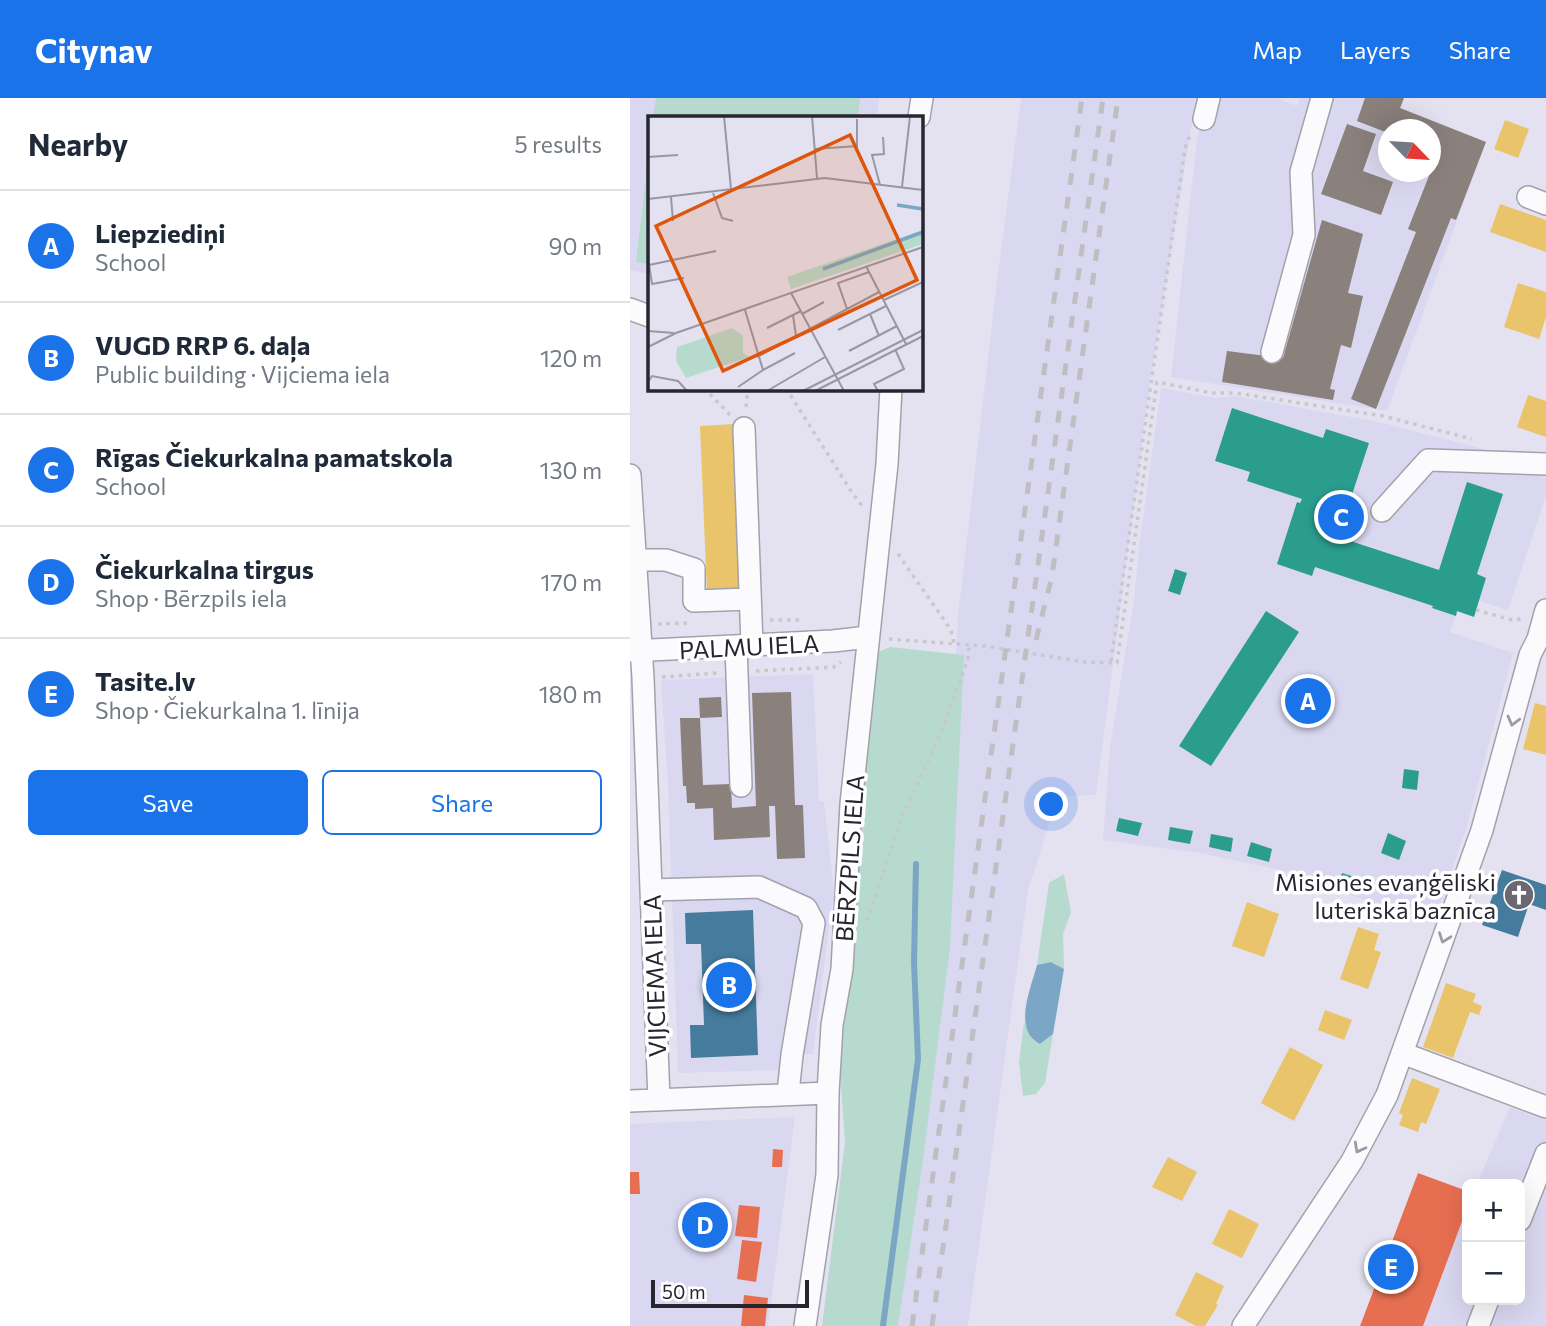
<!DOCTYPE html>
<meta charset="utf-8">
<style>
body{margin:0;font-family:Commissioner,sans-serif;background:#f6f6f7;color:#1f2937}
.controls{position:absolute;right:21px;bottom:21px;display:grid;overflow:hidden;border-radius:10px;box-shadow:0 7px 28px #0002}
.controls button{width:63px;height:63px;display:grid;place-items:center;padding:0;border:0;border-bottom:2px solid #e0e1e3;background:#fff;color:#1f2937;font:35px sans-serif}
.compass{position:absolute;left:748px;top:21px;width:63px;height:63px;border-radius:50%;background:#fff;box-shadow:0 7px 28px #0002;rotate:115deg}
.scale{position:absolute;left:21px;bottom:18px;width:158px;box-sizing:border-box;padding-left:7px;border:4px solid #272630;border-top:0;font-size:19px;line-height:24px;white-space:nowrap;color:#272630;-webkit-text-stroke:5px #fff;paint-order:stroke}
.you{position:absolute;left:422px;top:707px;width:24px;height:24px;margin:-18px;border:5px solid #fff;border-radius:50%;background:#1a73e8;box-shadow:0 0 0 10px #1a73e833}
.badge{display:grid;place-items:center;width:46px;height:46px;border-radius:50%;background:#1a73e8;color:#fff;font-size:23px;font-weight:700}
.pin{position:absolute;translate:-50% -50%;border:4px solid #fff;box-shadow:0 2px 7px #0006}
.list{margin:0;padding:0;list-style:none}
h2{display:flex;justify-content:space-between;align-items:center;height:91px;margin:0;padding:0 28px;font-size:30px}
h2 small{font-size:23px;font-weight:400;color:#747a83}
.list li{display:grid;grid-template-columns:46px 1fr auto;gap:21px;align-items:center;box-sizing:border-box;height:112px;padding:0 28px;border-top:2px solid #e0e1e3}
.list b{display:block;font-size:26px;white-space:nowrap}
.list p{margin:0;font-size:23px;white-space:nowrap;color:#747a83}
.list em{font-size:23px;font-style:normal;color:#747a83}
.actions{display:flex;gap:14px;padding:21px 28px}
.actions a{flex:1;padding:16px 0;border:2px solid #1a73e8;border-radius:10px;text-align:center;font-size:24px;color:#1a73e8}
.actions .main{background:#1a73e8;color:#fff}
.map{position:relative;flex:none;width:916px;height:1228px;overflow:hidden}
header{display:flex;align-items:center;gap:42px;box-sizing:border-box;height:98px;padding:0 35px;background:#1a73e8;color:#fff}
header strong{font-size:33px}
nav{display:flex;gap:38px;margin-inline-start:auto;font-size:24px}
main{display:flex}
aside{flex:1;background:#fff}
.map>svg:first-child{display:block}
.built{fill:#dad8f0;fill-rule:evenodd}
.green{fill:#b6dbce}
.water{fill:#7ba6c6}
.homes{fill:#e9c46a}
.shops{fill:#e76f51}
.schools{fill:#2a9d8f}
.public{fill:#457b9d}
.industry{fill:#8a817c}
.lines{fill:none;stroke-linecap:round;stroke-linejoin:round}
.stream{stroke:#7ba6c6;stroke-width:6}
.minor-casing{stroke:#a3a1ac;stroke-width:24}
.path{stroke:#c8c8cc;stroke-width:3.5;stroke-dasharray:3.5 5;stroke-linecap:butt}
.minor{stroke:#fbfbfd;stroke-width:21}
.rail{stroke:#bfbfc3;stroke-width:5;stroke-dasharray:12 12;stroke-linecap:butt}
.oneway{stroke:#9c9ba1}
.labels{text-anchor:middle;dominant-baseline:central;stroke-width:7;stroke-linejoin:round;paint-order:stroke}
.street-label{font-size:24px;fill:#272630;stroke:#fff}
.poi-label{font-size:24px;fill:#272630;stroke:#fff;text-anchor:end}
.inset-river{fill:none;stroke:#7ba6c6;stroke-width:3.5}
.inset-road{fill:none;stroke:#9897a3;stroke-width:2}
.view{fill:#de560e;fill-opacity:0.15;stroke:#de560e;stroke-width:3.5}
.inset-edge{fill:none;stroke:#272630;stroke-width:3.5}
</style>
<header>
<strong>Citynav</strong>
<nav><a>Map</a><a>Layers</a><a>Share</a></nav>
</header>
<main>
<aside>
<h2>Nearby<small>5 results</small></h2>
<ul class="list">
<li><span class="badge">A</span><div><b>Liepziediņi</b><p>School</p></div><em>90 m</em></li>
<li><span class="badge">B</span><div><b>VUGD RRP 6. daļa</b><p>Public building · Vijciema iela</p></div><em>120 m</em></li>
<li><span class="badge">C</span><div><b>Rīgas Čiekurkalna pamatskola</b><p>School</p></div><em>130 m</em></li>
<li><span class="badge">D</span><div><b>Čiekurkalna tirgus</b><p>Shop · Bērzpils iela</p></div><em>170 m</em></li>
<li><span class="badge">E</span><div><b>Tasite.lv</b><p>Shop · Čiekurkalna 1. līnija</p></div><em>180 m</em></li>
</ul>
<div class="actions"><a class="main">Save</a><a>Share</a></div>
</aside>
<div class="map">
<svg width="916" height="1228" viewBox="0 0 916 1228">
<rect width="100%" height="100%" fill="#e4e2f0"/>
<!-- built -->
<path class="built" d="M0,0H249L247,19H19V176L0,172Z
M391,0H566L520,283L466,697L428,698L398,792L338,1228H268L303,954L328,518L366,191Z
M581,0H646L667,8L670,0H774L771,10L856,44L757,313L541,279L567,40ZM758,32H800V74H758Z
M531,290L585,300L606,298L749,324L892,361L895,374L916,380V397L878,512L849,503L844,519L827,514L820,534L883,555L837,728L804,826L646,771L570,755L473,742L480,649L504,501L510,442Z
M183,576L189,703H194L204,792L183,956L154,957L150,964L149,972L48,975L38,686L31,582Z
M880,1009L916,1023V1228H793L837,1110V1202H890V1086H847Z
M165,1019L138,1228H0V1026Z"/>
<!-- green -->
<path class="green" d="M26,0H230L228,19H23Z
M19,54V166L6,164Z
M260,549L334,557L320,849L294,1055L268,1228H192L215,1044L209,962L226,817L230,730L248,554Z
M434,776L441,814L433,836L434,871L421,864L407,867L419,785Z
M394,924L403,942L410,946L423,936L415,985L406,996L393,998L389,965Z"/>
<!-- water -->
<path class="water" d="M421,864L434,871L423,936L410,946C382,932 401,890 407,867Z"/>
<!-- homes -->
<path class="homes" d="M875,22L899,31L888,60L864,51Z
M870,106L916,122V154L860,134Z
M888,185L916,194V219L909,241L874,229Z
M898,297L916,303V339L887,329Z
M105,326L111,494L77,495L70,328Z
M905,605L916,608V657L893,651Z
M617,804L649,816L634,859L602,848Z
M728,829L749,836L744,852L751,854L738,891L710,881Z
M816,885L846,896L843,904L852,908L849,917L840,914L823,960L793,949Z
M695,912L722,922L714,942L688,932Z
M660,949L693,967L664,1023L631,1005Z
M782,980L810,991L796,1026L791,1024L788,1034L769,1027L773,1017L769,1015Z
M538,1059L567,1074L552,1103L522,1089Z
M599,1111L629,1126L612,1160L582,1146Z
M566,1174L594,1188L586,1206L588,1207L575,1228H566L545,1217Z"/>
<!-- shops -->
<path class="shops" d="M143,1051L153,1052L152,1069H142Z
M0,1074H9L10,1096H0Z
M788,1075L837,1093V1110L793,1228H730Z
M109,1107L130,1109L127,1140L105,1138Z
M112,1142L132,1144L126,1184L107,1181Z
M114,1197L138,1200L135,1228H111Z"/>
<!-- schools -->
<path class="schools" d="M602,310L693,340L696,331L739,345L715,418L703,414L696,435L809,472L837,384L873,396L847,476L856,480L844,519L827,513L826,518L802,510L803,508L685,469L682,478L647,466L667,404L670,405L672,401L617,383L620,374L585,363Z
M545,471L557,475L550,497L538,493Z
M636,513L669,534L581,668L549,648Z
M774,671L789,673L787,692L772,690Z
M489,720L512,725L508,738L486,733Z
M540,729L563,733L560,746L538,742Z
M758,735L776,743L769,762L751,755Z
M581,736L603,740L601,754L579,749Z
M621,744L642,751L639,764L617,758Z
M712,775L734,782L730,794L708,788Z"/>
<!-- public -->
<path class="public" d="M872,772L916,787V812L899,806L888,839L852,827Z
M123,812L128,957L61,960L60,927H74L71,846H56L55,815Z"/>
<!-- industry -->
<path class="industry" d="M735,0H774L770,10L856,44L826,122L821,120L746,311L721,301L786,134L778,131L808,55L800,52V32H758V35L727,23Z
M717,26L746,36L733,73L763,84L751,117L691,96Z
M692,122L733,136L718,195L733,198L721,250L711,247L700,291L705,292L703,302L592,284L597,253L653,260Z
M161,594L165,707H173L175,760L147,761L145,708H139L140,739L84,742L83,710L65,711V705H57L56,688H53L50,620H70L73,687L101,686L102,710L126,708L122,595Z
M91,599L92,619L70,620L69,600Z"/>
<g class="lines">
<!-- stream -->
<path class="stream" d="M253,1228L288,961L284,864L286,766"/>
<!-- minor casing -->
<g class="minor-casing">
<path id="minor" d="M289,19L292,0
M574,21L579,0
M898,99L916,106
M0,211L19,218
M642,254L674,137L671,74L692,0
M114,330L122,547
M0,377L13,580L29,1002
M752,413L798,362L916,366
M4,462H36L64,471V503L120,501
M106,548L111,688
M0,553L203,543L238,539
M21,792L129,789L176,810L184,825L162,957L158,995
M772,955L916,1009
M0,1003L198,995
M890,1122L916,1056
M175,1228L197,1077L198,995L202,927L212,871L221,706L257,366L261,290
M613,1228L722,1063L757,997L852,732L900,557L908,541L916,512
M848,1228L858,1202"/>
</g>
<!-- path -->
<path class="path" d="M74,290L100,317
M156,290L221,393L232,408
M116,309L118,290
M268,456L321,532L324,545
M846,512L882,522L891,521
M140,522H174
M28,526L59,525
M259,541L354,548L456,564L487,565L527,284L582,295H606L753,318L842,341
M481,563L555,50L561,35
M126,573L204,569L211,564
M32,579L87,575
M237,823L273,716L307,644L331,581L338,560L339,547"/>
<!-- minor -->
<use href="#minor" class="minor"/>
<!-- rail -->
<path class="rail" d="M406,542L422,478L488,0
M282,1228L452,0
M302,1228L473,0"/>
</g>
<!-- one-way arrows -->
<defs><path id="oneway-chevron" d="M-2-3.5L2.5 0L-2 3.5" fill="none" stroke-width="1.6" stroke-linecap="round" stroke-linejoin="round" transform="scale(1.75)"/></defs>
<g class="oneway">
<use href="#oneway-chevron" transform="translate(883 623) rotate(105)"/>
<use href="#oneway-chevron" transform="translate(814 840) rotate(110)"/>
<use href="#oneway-chevron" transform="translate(729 1050) rotate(118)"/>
</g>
<!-- icons -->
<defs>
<g id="church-disc" transform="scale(1.575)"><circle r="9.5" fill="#696873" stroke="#fff"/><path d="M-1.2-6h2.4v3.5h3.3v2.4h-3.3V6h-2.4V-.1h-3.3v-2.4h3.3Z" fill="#fff"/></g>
</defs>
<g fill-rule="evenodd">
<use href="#church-disc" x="889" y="797"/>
</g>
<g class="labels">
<!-- street labels -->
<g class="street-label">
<text transform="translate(119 548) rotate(-3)">PALMU IELA</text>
<text transform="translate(219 760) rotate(-86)">BĒRZPILS IELA</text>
<text transform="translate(24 878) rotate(-92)">VIJCIEMA IELA</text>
</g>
<!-- poi labels -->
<g class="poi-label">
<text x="866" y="783">Misiones evaņģēliski<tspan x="866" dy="28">luteriskā baznīca</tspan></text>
</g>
</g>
<!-- overview -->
<g transform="translate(18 18)">
<rect width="275" height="275" fill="#e4e2f0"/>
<path d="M275,114V128L143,173L139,161ZM84,212L95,220V237L101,241L38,262L28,245L29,231Z" fill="#b6dbce"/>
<path class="inset-river" d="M249,89L275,93M175,153L275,116"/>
<path class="inset-road" d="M76,0L83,73M164,0L169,62M167,33L209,30V3M0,41L30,39M232,69L224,39L236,38L235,21M254,71L262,0M65,77L74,102L85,105M23,81L25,105M0,83L177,62L275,74M0,142L4,168L36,162M1,149L68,135M218,150L258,228M143,177L196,275M236,184L275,166M199,193L190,167L221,156M97,194L115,254L147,237M154,198L176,186M222,198L231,220M145,199L148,220M119,212L153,195M190,214L238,190M0,215L26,217M0,231L28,217L275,131M201,235L249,210M109,241L231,176M0,266L4,260L30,265L39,275M90,271L115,254M119,275L177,241M155,275L275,214M167,275L275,220M230,275L226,268L256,253L247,233"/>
<path class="view" d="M202,19L269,164L75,255L8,110Z"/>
<rect width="275" height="275" class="inset-edge"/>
</g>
</svg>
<div class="controls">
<button>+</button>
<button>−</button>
</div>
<svg class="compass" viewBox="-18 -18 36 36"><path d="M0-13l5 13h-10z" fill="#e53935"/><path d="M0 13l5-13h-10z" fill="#747a83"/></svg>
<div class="scale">50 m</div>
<div class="you"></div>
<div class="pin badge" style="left:678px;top:603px">A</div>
<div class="pin badge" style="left:99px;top:887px">B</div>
<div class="pin badge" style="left:711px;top:419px">C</div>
<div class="pin badge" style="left:75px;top:1127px">D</div>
<div class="pin badge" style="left:761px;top:1169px">E</div>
</div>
</main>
